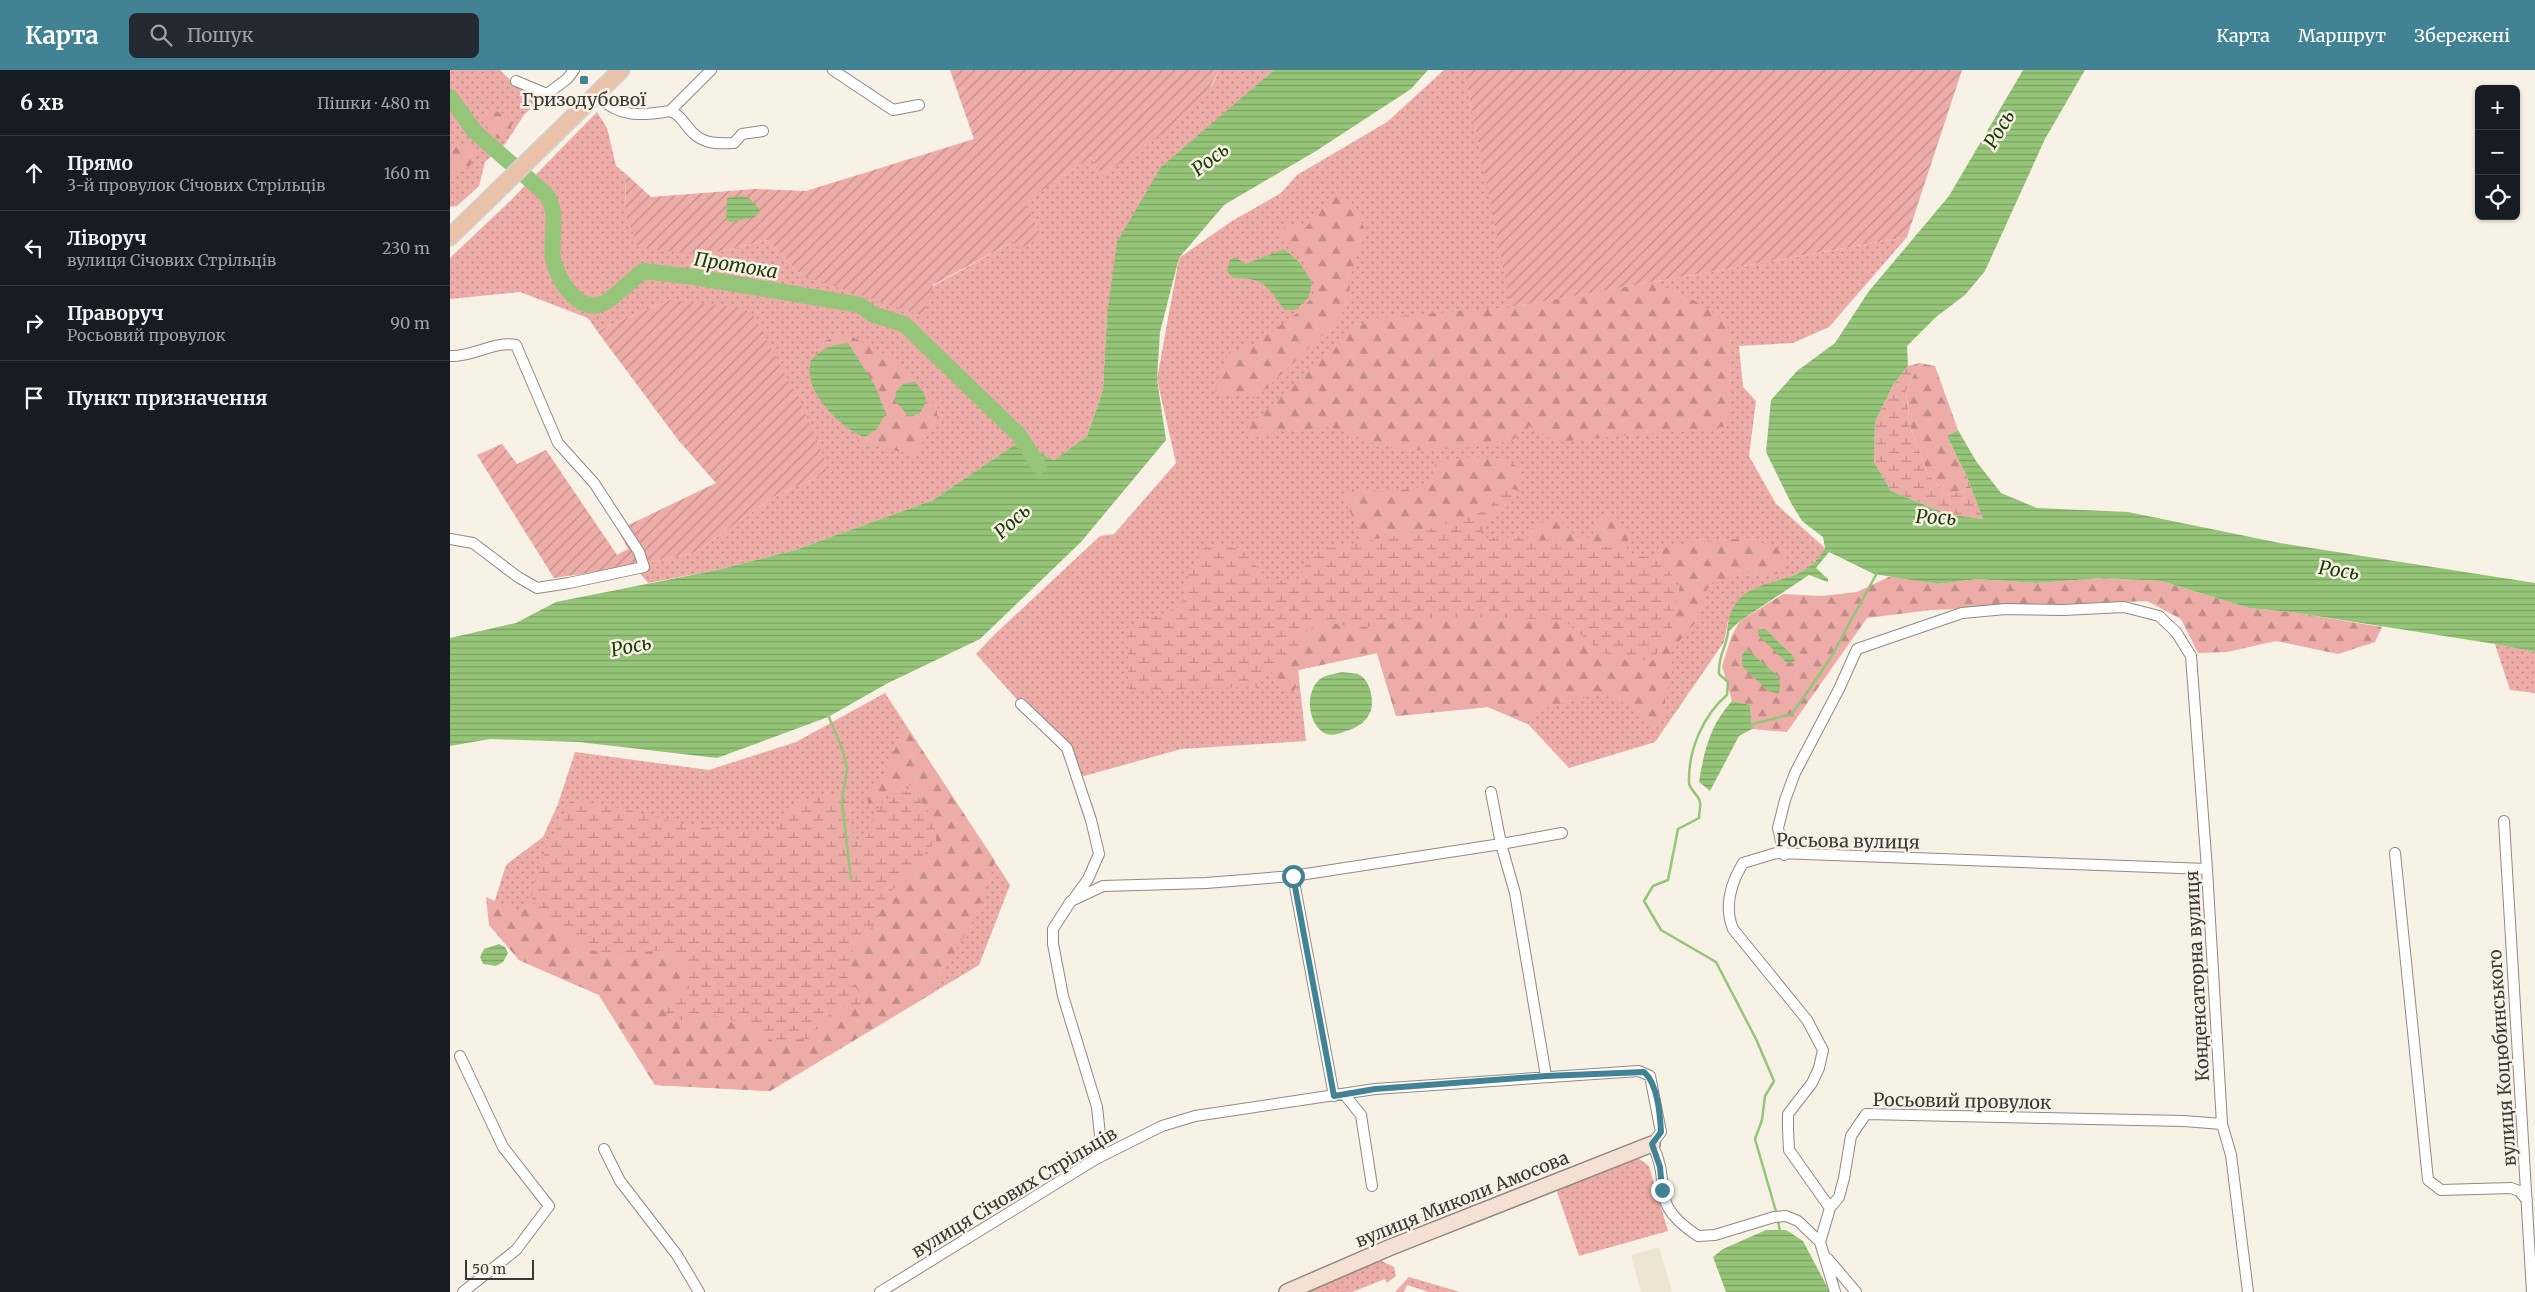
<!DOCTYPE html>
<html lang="uk">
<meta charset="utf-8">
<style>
body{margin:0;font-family:Merriweather,serif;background:#242831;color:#f1f3f6}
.controls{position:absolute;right:15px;top:15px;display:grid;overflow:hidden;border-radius:8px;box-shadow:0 1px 4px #0004}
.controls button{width:45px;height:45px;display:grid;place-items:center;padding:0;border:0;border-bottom:1px solid #363941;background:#171b24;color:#f1f3f6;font:25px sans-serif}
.scale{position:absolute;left:15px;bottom:12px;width:69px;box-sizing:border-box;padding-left:5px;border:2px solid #3a3834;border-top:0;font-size:14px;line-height:18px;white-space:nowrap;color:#3a3834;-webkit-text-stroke:4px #f7f1e6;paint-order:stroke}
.stop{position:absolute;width:15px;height:15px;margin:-11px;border:4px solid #418394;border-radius:50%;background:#fff}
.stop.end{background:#418394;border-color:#fff;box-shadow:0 1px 5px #0008}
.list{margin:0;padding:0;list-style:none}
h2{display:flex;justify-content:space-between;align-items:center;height:65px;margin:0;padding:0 20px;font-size:21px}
h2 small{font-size:16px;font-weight:400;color:#9ea1a6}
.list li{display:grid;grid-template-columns:32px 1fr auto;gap:15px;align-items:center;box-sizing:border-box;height:75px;padding:0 20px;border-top:1px solid #363941}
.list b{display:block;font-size:19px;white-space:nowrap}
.list p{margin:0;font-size:16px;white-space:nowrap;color:#9ea1a6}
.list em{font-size:16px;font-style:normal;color:#9ea1a6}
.icon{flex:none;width:28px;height:28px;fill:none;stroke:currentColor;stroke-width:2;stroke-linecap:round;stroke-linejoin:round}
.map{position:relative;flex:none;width:2085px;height:1222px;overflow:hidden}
header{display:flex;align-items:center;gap:30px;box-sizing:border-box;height:70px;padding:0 25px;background:#418394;color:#fff}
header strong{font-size:24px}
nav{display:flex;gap:28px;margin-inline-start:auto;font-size:18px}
.search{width:350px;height:45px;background:#242831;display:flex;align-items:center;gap:12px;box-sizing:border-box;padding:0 18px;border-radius:8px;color:#9ea1a6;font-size:19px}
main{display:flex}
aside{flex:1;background:#171b24}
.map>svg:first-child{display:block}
.built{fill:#eee4d4}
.grass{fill:url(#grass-dots)}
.forest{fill:url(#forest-firs)}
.wetland{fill:url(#wetland-marsh)}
.garden{fill:url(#garden-furrows)}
.water{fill:url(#water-rules)}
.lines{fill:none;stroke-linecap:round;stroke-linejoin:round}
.stream{stroke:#95c578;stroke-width:2.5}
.river{stroke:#95c578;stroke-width:16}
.street-casing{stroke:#908a81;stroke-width:12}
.secondary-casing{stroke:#908a81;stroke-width:18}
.primary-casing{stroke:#d4d3d2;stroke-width:19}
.street{stroke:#fff;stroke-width:10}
.secondary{stroke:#f4e0d4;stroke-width:15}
.primary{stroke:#eac2aa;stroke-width:16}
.route{stroke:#418394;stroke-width:6}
.poi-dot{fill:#418394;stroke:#f7f1e6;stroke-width:2}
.labels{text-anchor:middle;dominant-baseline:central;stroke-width:5;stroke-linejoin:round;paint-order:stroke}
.poi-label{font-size:18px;fill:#3a3834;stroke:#f7f1e6}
.street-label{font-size:18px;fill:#3a3834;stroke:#f7f1e6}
.water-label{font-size:19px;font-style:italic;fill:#1c3a03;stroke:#f7f1e6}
</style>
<header>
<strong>Карта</strong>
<div class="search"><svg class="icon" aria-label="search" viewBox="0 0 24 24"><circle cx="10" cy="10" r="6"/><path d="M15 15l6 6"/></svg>Пошук</div>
<nav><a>Карта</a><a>Маршрут</a><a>Збережені</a></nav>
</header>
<main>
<aside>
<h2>6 хв<small>Пішки · 480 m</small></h2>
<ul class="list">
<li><svg class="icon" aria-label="ahead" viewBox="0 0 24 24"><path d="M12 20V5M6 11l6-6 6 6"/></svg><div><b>Прямо</b><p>3-й провулок Січових Стрільців</p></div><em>160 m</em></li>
<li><svg class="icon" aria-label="left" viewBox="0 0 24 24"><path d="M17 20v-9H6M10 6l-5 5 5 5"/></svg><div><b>Ліворуч</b><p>вулиця Січових Стрільців</p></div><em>230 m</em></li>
<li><svg class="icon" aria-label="right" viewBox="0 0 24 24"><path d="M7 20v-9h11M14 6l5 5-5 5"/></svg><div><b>Праворуч</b><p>Росьовий провулок</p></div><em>90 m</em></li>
<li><svg class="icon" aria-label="arrive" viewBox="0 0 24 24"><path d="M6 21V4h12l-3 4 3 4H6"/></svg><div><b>Пункт призначення</b></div></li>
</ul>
</aside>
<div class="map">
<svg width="2085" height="1222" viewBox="0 0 2085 1222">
<defs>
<pattern id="grass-dots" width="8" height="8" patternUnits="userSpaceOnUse" patternTransform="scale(1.25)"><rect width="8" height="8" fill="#edaca7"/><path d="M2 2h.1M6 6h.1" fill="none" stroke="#c18d89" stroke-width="1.8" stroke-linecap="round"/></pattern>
<pattern id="forest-firs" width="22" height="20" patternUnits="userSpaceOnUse" patternTransform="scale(1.25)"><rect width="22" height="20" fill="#edaca7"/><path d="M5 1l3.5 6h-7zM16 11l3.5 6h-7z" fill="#c18d89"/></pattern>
<pattern id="wetland-marsh" width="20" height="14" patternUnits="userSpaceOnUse" patternTransform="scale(1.25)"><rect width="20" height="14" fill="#edaca7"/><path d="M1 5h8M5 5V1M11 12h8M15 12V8" fill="none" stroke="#c18d89"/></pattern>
<pattern id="garden-furrows" width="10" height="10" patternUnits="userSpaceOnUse" patternTransform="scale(1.25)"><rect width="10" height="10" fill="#edaca7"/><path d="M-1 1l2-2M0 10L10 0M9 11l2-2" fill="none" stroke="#c18d89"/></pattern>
<pattern id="water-rules" width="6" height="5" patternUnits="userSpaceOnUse" patternTransform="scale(1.25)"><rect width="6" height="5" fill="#95c578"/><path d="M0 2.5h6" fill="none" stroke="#7ba163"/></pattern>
</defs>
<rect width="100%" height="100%" fill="#f7f1e6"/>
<!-- built -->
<path class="built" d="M1209,1177L1222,1222H1191L1181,1185Z"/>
<!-- grass -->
<path class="grass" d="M0,0H50L66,16L92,27L74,45L55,74L35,92L29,116L7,136L0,137Z
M769,0H824L811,12L657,245L653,320L637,366L604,390L583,379L564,375L483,430L345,480L267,500L198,513L184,496L246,482L323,427L376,403L219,230L147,261L138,248L70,222L0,229V188L60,131L147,42L157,58L166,96L176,104L175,141L253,186L317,170L351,205L483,216L564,171L592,167L574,132L641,87L652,104L763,14Z
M994,0H1014L1062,237L1457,167L1379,257L1343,273L1289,276L1293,317L1306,331L1299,386L1326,434L1375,478L1371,485L1358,498L1333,510L1303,519L1278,551L1274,572L1205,672L1119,698L1078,654L1038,637L946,646L927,583L848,600L856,671L731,679L627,708L608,675L526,584L545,564L650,466L664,464L726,393L707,309L729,188L782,151L831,123L847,105L937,52Z
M2045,574L2085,582V623L2060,620Z
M435,623L560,815L529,895L320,1021L205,1015L149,925L69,890L45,830L56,795L93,767L108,734L125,682L259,700L346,672Z
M1178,1087L1188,1088L1199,1096L1218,1161L1129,1186L1105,1116Z
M930,1190L944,1197L946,1206L937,1213L935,1209L902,1222H853Z
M959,1207L1010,1222H979L957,1215L954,1222H945Z"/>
<!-- forest -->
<path class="forest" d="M40,39L56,45L62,52L61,59L54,69L37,67L36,43Z
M19,74L26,77L27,85L19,97L0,105V75Z
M886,123L908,145L916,162L900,206L899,234L883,255L806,328L765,323L770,303L780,281L801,276L846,244L863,227L866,212L853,191L829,163L838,155L855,158C865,147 874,131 886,123Z
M1203,212C1230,224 1261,234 1279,259L1281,349L1273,357L1104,372L1079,356L1061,371L1024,377L956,381L923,373L881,357L827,362L799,369L796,359L905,258L925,248L1061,237Z
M395,263L436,285L465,312L453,314L477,333L476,326L487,336V353L464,384C451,383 440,379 428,376C420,375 415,376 408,372L407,365L415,366L431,329L407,284L398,273L373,278L361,290L372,272Z
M1469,293L1485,296L1508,360L1497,366L1517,407L1515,420L1497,425L1478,404L1460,356L1456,322Z
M1019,387L1048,388L1069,397L1072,422L1059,418L1035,441L976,460L913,471L895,430L903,419L939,422L978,416L986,393Z
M1163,444L1179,462L1177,478L1134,482L1211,492L1201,489L1210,479L1242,472L1299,468L1338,482L1335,502L1317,506L1296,502L1258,514L1250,547L1221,581L1222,604L1215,627L1216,646L1206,658L1186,641L1157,622L1091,639L1078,654L1038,637L946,646L927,583L848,600L849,611L843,622L828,616L821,600L848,583L849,568L874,549L892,556L1093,485L1079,460L1106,445L1126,467L1143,468L1144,449Z
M1441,506L1488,514L1527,509L1587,513L1652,508L1711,511L1799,538L1841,542L1932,557L1925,572L1888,584L1826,571L1777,582L1748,583L1731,549L1697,531L1481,540L1417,548L1337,662L1302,659L1300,635L1282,631L1272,596L1282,565L1290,551L1333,524L1372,526L1407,522Z
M455,654L545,791L527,844L481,924L320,1021L205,1015L149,925L69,890L39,855L36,827L73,843L81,826L91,845L197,862L309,871L469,726L463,714L418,735L417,723L434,704Z"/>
<!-- wetland -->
<path class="wetland" d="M1469,293L1456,322L1460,356L1478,404L1497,425L1515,420L1517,407L1533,449L1497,444L1441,421L1424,392L1425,352L1443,315L1458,296Z
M1059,418L1072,422L1037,450L1029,468L1074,467L1167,478L1211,492L1230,515L1222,559L1202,591L1152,583L1115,551L1046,547L977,548L918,557L892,556L874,549L849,568L848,583L821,600L806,617L679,621L677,558L731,536L740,500L755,476L792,478L818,511L848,510L864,481L976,460L1035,441Z
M460,720C476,731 486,752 486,771L437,826L426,852L401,883L395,904L411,924V939L392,938L371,950L359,969L323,971L288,952L254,943L239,950H220L213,936L218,928L228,925L239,918L236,897L215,880L171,884L139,880L91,845L81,826L91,791L120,731C163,733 202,748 244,756C271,760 301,762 328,759L338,738C358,729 378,720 400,729L402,760L407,772L418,766C428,734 427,730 460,720Z"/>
<!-- garden -->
<path class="garden" d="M500,0H769C752,42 690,80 652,105L641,87L575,132L592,167L569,179L564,171L483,215L473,246L351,205L317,170L253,186L188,177L175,141L176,104L201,127L305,119L356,121L524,69Z
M1014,0H1512L1457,167L1061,237Z
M219,230L288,237L302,243L350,332L374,387L376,403L323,427L246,482L184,496L104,508L27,385L52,374L67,394L96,380L167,485L178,479L168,460L266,413L229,371L147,261Z"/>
<!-- water -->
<path class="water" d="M824,0H978L961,19L866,81L774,135L729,188L710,262L707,309L716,370L631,472L530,569L438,613L378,647L267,688L129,672L40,669L0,676V568L66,553L106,532L267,500L345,480L483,430L564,375L583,379L604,390L637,366L653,320L657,245L667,172L711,97Z
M1573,0H1635L1595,69L1535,201L1515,225L1486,247L1457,276L1458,296L1443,315L1425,352L1424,392L1441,421L1497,444L1533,449L1517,407L1497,366L1508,360L1526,391L1551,423L1587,438L1678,442L1830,473L2085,513V582L2045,574L1841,542L1799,538L1711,511L1652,508L1587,513L1527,509L1488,514L1424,504L1379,482L1366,498L1378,509V512L1359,505L1290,551L1277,563C1281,495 1348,528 1375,478L1373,467L1352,451L1341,433L1316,382L1321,330L1347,301L1385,273L1419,221L1499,126Z
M293,126L299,128L310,140L305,147L281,152L276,150L277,128Z
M834,179L849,192L862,212L859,227L845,240H835C815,216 817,208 783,208L777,201L780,190L785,187L796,194Z
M398,273L424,314L436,343L427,359L415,367C394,361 362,328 360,306C359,301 360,295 361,290C373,278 381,275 398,273Z
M465,312C477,327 480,328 469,344L459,346L445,331L446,322L453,314Z
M1315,559L1343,586L1345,590L1341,593L1336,592L1308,565V560Z
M1297,579L1329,607L1330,619L1328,624L1317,620L1292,596V585Z
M892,602C897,603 903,603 908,604C920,609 924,629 921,640C917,651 910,656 899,660C891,663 882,667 874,663C858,653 855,625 868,611C873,605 885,604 892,602Z
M1282,631L1300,635L1302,659L1289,666L1260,721L1249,712C1254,681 1260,655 1282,631Z
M49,874L55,877L58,883L53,892L46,896L33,894L30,887L34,879Z
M1316,1160H1336L1353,1171L1380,1222H1276L1263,1187L1273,1179Z"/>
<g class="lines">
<!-- stream -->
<path class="stream" d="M1278,562C1276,579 1268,585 1269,604L1278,612L1277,625C1253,645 1238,681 1239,712C1239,720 1249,725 1250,732C1251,736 1249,743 1249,748L1228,759L1218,810L1203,816L1194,831L1211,860L1266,892L1306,969L1324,1011L1315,1026L1312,1050L1305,1069L1327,1145
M378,645L392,678L397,698L392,732L401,809
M1299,655L1342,644L1380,589L1427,503
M1328,1150L1330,1162"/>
<!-- river -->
<path class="river" d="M0,27L25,62L96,124C110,145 100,165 103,188C107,210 129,245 154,233C161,230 184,208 193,201L244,207L410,235L422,244L454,254L569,365L589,396"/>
<!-- street casing -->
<g class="street-casing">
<path id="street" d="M383,0L443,40L469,35
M66,11L97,24L117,9L124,0
M147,26C171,48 190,46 220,41L261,0
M220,41C232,46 234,54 243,63C254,74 269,74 284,73L292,64L313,61
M0,286C23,287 43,271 66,275L108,373L144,413L189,482L194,497L119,513L87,518L68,507L23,473L0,469
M571,634L617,678L641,750L649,784L638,809L625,827
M1041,722L1051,774L1065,823L1096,1006
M2054,751L2082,1222
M1945,783L1978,1110L1991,1120L2061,1118L2069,1121L2077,1130
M1334,785L1328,758L1335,730L1345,703L1389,619L1407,579L1512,543L1556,539L1613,540L1674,537L1709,546L1726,562L1741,586L1757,799L1772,1054L1781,1085L1798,1222
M843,806L884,1026
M10,986L53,1077L99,1136L66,1180L13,1222
M894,1024L911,1045L922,1116
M154,1079L170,1111L227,1185L249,1222
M646,1089L650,1065L647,1037L613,926L603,874V859L621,831L653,816L756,813L843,806L1051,774L1112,763
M1380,1138L1339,1080L1338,1059V1044L1362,1013L1369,998L1373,980L1357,950L1283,859C1274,837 1281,813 1293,793L1326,783L1757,799
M1370,1172L1380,1138L1389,1127L1394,1108L1401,1066L1416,1044L1734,1051L1772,1054
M1378,1189L1406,1222
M430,1222L646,1089L712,1056L745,1046L925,1019L1189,1001L1200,1006L1211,1062L1202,1074C1224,1117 1195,1131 1248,1166L1265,1165L1324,1147L1336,1146L1348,1151L1370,1172L1385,1222"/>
</g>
<!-- secondary casing -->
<g class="secondary-casing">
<path id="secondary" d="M837,1222L941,1177L1202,1074"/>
</g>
<!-- primary casing -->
<g class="primary-casing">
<path id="primary" d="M0,167L171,0"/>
</g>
<!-- street -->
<use href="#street" class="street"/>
<!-- secondary -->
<use href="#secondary" class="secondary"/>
<!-- primary -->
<use href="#primary" class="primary"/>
</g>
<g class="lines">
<!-- route -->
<path class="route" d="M843,806L884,1026L925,1019L1096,1006L1194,1002C1208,1014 1210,1045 1211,1062L1202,1074L1210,1097L1212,1120"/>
</g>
<!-- markers -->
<rect class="poi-dot" x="129" y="5" width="10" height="10" rx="2.5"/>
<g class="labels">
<!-- poi labels -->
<g class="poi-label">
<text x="134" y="29">Гризодубової</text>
</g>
<!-- street labels -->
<g class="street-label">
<text transform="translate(1398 771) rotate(1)">Росьова вулиця</text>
<text transform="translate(1747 906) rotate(-93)">Конденсаторна вулиця</text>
<text transform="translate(2052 988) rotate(-94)">вулиця Коцюбинського</text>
<text transform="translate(1512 1031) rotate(1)">Росьовий провулок</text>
<text transform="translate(564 1122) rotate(-31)">вулиця Січових Стрільців</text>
<text transform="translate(1012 1129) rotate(-22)">вулиця Миколи Амосова</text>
</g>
<!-- water labels -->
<g class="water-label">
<text transform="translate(1549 59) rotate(-59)">Рось</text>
<text transform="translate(760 89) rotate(-37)">Рось</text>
<text transform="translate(286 195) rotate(9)">Протока</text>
<text transform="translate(1486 447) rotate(3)">Рось</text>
<text transform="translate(562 451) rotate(-42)">Рось</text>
<text transform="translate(1889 500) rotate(9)">Рось</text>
<text transform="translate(181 576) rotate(-11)">Рось</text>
</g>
</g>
</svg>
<div class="controls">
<button>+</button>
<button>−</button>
<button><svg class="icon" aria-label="locate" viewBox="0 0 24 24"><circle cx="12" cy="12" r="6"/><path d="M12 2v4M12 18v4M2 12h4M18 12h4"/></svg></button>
</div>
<div class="scale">50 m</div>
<div class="stop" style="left:843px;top:806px"></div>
<div class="stop end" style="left:1212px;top:1120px"></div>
</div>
</main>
